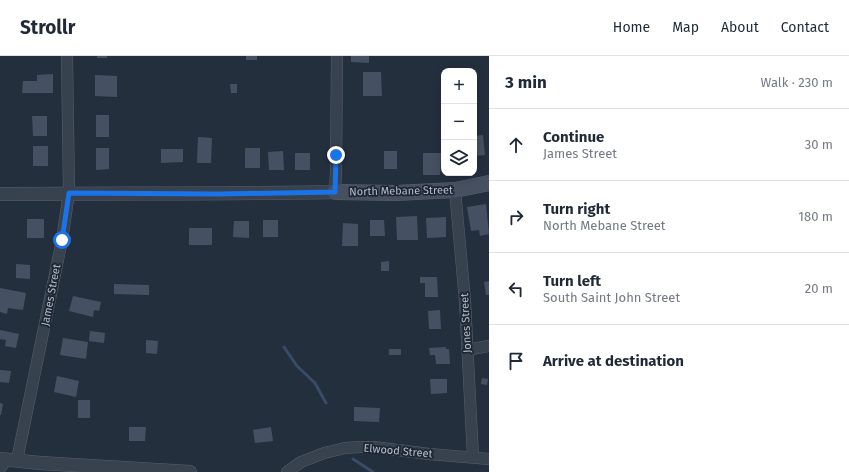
<!DOCTYPE html>
<meta charset="utf-8">
<style>
body{margin:0;font-family:"Fira Sans",sans-serif;background:#f2f2f3;color:#1f2937}
.controls{position:absolute;right:12px;top:12px;display:grid;overflow:hidden;border-radius:8px;box-shadow:0 2px 10px #0003}
.controls button{width:36px;height:36px;display:grid;place-items:center;padding:0;border:0;border-bottom:1px solid #e0e1e3;background:#fff;color:#1f2937;font:20px sans-serif}
.stop{position:absolute;width:12px;height:12px;margin:-9px;border:3px solid #1a73e8;border-radius:50%;background:#fff}
.stop.end{background:#1a73e8;border-color:#fff;box-shadow:0 1px 4px #0008}
.list{margin:0;padding:0;list-style:none}
h2{display:flex;justify-content:space-between;align-items:center;height:52px;margin:0;padding:0 16px;font-size:17px}
h2 small{font-size:13px;font-weight:400;color:#747a83}
.list li{display:grid;grid-template-columns:26px 1fr auto;gap:12px;align-items:center;box-sizing:border-box;height:72px;padding:0 16px;border-top:1px solid #e0e1e3}
.list b{display:block;font-size:15px;white-space:nowrap}
.list p{margin:0;font-size:13px;white-space:nowrap;color:#747a83}
.list em{font-size:13px;font-style:normal;color:#747a83}
.icon{flex:none;width:22px;height:22px;fill:none;stroke:currentColor;stroke-width:2;stroke-linecap:round;stroke-linejoin:round}
.map{position:relative;flex:none;width:489px;height:416px;overflow:hidden}
header{display:flex;align-items:center;gap:24px;box-sizing:border-box;height:56px;padding:0 20px;background:#fff;border-bottom:1px solid #e0e1e3}
header strong{font-size:19px}
nav{display:flex;gap:22px;margin-inline-start:auto;font-size:14px}
main{display:flex}
aside{flex:1;background:#fff}
.map>svg:first-child{display:block}
.lines{fill:none;stroke-linecap:round;stroke-linejoin:round}
.stream{stroke:#394c67;stroke-width:3}
.building{fill:#455162}
.minor-casing{stroke:#565f6c;stroke-width:12}
.tertiary-casing{stroke:#565f6c;stroke-width:14}
.secondary-casing{stroke:#565f6c;stroke-width:16}
.minor{stroke:#38414e;stroke-width:11}
.tertiary{stroke:#38414e;stroke-width:13}
.secondary{stroke:#465061;stroke-width:15}
.route{stroke:#1a73e8;stroke-width:5}
.labels{text-anchor:middle;dominant-baseline:central;stroke-width:3.5;stroke-linejoin:round;paint-order:stroke}
.street-label{font-size:11px;fill:#b4bcc9;stroke:#1d2633}
</style>
<header>
<strong>Strollr</strong>
<nav><a>Home</a><a>Map</a><a>About</a><a>Contact</a></nav>
</header>
<main>
<div class="map">
<svg width="489" height="416" viewBox="0 0 489 416">
<rect width="100%" height="100%" fill="#242f3e"/>
<g class="lines">
<!-- stream -->
<path class="stream" d="M284,291L297,310L315,327L326,347
M353,403L373,416"/>
</g>
<!-- building -->
<path class="building" d="M97,0H107V2H97Z
M246,0H257V4H246Z
M351,0H369V7L351,6Z
M363,16H381L382,40H363Z
M53,18V37H22L23,25H37V19Z
M95,19L117,20V41L95,40Z
M230,28H237V37H231Z
M96,59H109V81H96Z
M32,60H47V80H33Z
M483,79L485,99L474,100V80Z
M198,81L212,82L211,107H197Z
M33,90H48V110H33Z
M96,92H109V113L96,114Z
M245,92H260V112H245Z
M161,93H183V106L161,107Z
M283,95L284,114H269L268,96Z
M384,95H397V113H384Z
M295,97H310V114H295Z
M423,97H441L440,119H423Z
M486,148L489,178L480,180L479,174L471,175L467,151Z
M417,160L418,184H397L396,161Z
M446,161V181L427,182L426,162Z
M27,163H44V182H27Z
M263,164H278V181H263Z
M370,164H384L385,180H370Z
M234,165H249V182L233,181Z
M343,167L358,168V190H342Z
M189,172H212V189H189Z
M389,205V215H381V206Z
M16,208L30,209V223L16,222Z
M420,221H437L438,241H425V227H420Z
M489,225V239H486L484,226Z
M114,228L149,229V239L114,238Z
M0,232L26,237L23,254L8,252L7,258L0,256Z
M73,240L101,246L99,255L94,254L93,261L69,255Z
M440,254L441,273H429L428,255Z
M0,274L19,278L16,292L5,290L6,284L0,283Z
M90,275L105,277L104,287L89,285Z
M63,282L88,286L86,303L60,299Z
M146,284L158,285L157,298L146,297Z
M446,291V293H449L450,308H436L435,299H430L429,292Z
M389,293H401V299H389Z
M0,314L11,315L9,327L0,326Z
M57,320L79,325L76,341L54,336Z
M482,322L488,323L487,329L481,328Z
M430,323H447V337L431,338Z
M78,344H90V362H78Z
M0,347L3,348L1,359H0Z
M354,351L380,352L379,366L354,365Z
M129,371H146L145,385H129Z
M271,371L273,385L255,387L253,374Z"/>
<g class="lines">
<!-- minor casing -->
<g class="minor-casing">
<path id="minor" d="M455,134L465,245L473,401
M335,136L336,115L337,0
M467,294L489,290
M17,404L62,184L69,137L67,0
M0,412L7,404
M287,416L301,406L324,397L345,392L360,391H374L429,398L489,403"/>
</g>
<!-- tertiary casing -->
<g class="tertiary-casing">
<path id="tertiary" d="M0,138C112,137 223,138 335,136
M0,403L40,407L190,416"/>
</g>
<!-- secondary casing -->
<g class="secondary-casing">
<path id="secondary" d="M335,136L396,137L455,134L489,127"/>
</g>
<!-- minor -->
<use href="#minor" class="minor"/>
<!-- tertiary -->
<use href="#tertiary" class="tertiary"/>
<!-- secondary -->
<use href="#secondary" class="secondary"/>
</g>
<g class="lines">
<!-- route -->
<path class="route" d="M62,184L69,137L219,138L335,136L336,99"/>
</g>
<g class="labels">
<!-- street labels -->
<g class="street-label">
<text transform="translate(401 135) rotate(-1)">North Mebane Street</text>
<text transform="translate(51 239) rotate(-79)">James Street</text>
<text transform="translate(466 267) rotate(-93)">Jones Street</text>
<text transform="translate(398 395) rotate(5)">Elwood Street</text>
</g>
</g>
</svg>
<div class="controls">
<button>+</button>
<button>−</button>
<button><svg class="icon" aria-label="layers" viewBox="0 0 24 24"><path d="M12 4l9 5-9 5-9-5zM3 14l9 5 9-5"/></svg></button>
</div>
<div class="stop" style="left:62px;top:184px"></div>
<div class="stop end" style="left:336px;top:99px"></div>
</div>
<aside>
<h2>3 min<small>Walk · 230 m</small></h2>
<ul class="list">
<li><svg class="icon" aria-label="ahead" viewBox="0 0 24 24"><path d="M12 20V5M6 11l6-6 6 6"/></svg><div><b>Continue</b><p>James Street</p></div><em>30 m</em></li>
<li><svg class="icon" aria-label="right" viewBox="0 0 24 24"><path d="M7 20v-9h11M14 6l5 5-5 5"/></svg><div><b>Turn right</b><p>North Mebane Street</p></div><em>180 m</em></li>
<li><svg class="icon" aria-label="left" viewBox="0 0 24 24"><path d="M17 20v-9H6M10 6l-5 5 5 5"/></svg><div><b>Turn left</b><p>South Saint John Street</p></div><em>20 m</em></li>
<li><svg class="icon" aria-label="arrive" viewBox="0 0 24 24"><path d="M6 21V4h12l-3 4 3 4H6"/></svg><div><b>Arrive at destination</b></div></li>
</ul>
</aside>
</main>
